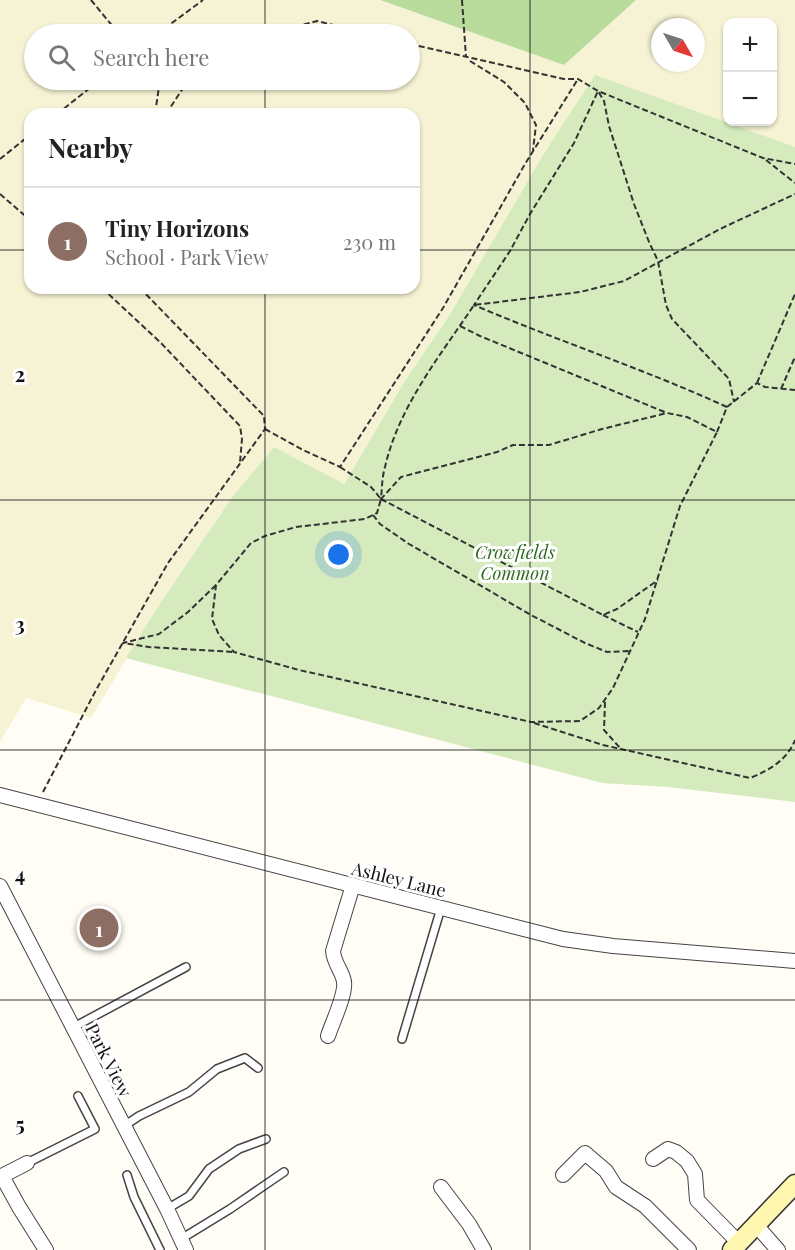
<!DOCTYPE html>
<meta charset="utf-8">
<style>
body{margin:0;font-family:"Playfair Display",serif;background:#f6f6f6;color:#222}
.controls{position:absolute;right:18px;top:18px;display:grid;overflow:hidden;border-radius:12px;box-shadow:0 2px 4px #0004}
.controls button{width:54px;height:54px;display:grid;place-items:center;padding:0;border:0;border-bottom:2px solid #e0e0e0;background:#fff;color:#222;font:30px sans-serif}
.compass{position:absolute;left:651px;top:18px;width:54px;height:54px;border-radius:50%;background:#fff;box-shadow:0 2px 4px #0004;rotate:129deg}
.you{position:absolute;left:339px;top:555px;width:21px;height:21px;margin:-15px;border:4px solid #fff;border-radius:50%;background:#1a73e8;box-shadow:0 0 0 9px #1a73e833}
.badge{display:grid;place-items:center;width:39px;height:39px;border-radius:50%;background:#db2777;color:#fff;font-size:20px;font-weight:700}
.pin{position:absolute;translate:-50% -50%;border:3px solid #fff;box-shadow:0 2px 6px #0006}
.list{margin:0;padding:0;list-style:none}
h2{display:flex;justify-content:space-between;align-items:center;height:78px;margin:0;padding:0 24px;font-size:26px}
h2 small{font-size:20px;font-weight:400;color:#767676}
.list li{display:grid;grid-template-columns:39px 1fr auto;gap:18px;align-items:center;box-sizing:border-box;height:108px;padding:0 24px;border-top:2px solid #e0e0e0}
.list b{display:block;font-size:22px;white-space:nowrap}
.list p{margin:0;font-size:20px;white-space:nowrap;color:#767676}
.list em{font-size:20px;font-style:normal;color:#767676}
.icon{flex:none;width:33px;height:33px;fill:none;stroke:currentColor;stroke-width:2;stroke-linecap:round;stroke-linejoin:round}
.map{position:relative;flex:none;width:795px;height:1250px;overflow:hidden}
.search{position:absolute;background:#fff;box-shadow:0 2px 4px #0004;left:24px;top:24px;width:396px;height:66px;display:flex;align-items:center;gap:15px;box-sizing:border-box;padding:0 21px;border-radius:33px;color:#767676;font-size:22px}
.panel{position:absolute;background:#fff;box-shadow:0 2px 4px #0004;left:24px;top:108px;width:396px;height:186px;border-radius:18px}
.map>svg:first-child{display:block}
.farmland{fill:#f6f3d4;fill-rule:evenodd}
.green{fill:#d5ebbd}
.forest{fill:#b9dc9c}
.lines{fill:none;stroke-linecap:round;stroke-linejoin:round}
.lane-casing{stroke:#444;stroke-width:10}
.street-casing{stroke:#444;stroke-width:16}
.secondary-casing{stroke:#333;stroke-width:21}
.path{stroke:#333;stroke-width:2;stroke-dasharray:6 3;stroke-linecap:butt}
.lane{stroke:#fff;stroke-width:7}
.street{stroke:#fff;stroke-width:14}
.secondary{stroke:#fff6b0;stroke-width:18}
.grid{fill:none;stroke:#111;stroke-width:1.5;stroke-opacity:0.55}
.labels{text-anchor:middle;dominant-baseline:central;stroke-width:6;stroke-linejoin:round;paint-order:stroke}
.park-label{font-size:18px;font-style:italic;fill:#2f6b1f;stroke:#fff}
.street-label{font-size:18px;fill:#111;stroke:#fff}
.grid-label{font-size:20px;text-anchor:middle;font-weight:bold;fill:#111;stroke:#fff;stroke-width:6;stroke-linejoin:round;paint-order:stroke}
</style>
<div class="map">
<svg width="795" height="1250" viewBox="0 0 795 1250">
<rect width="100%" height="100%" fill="#fffdf5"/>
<!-- farmland -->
<path class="farmland" d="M0,0H379L564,65L636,0H795V147L595,76L543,155L465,291L403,384L343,485L274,447L233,496L159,605L91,718L26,698L0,742ZM728,22H772V122H728ZM660,27H696V63H660ZM34,34H410V80H34ZM30,114H414V288H30Z"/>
<!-- green -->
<path class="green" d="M595,75L795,147V802L668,787L602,783L126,658L159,605L233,496L274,447L344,484L403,384L452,311L543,155Z"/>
<!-- forest -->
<path class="forest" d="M380,0H636L564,65Z"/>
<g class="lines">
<!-- lane casing -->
<g class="lane-casing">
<path id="lane" d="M72,1028L186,967
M402,1039L441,908
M124,1126L139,1116L189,1092L217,1069L245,1058L258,1068
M27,1163L95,1129L78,1096
M127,1175L134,1197L160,1250
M167,1209L189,1196L209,1169L239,1149L266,1139
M181,1239L230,1209L284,1172"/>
</g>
<!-- street casing -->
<g class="street-casing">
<path id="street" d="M0,795L563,939L613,946L795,961
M0,886L167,1209L186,1250
M328,1036C332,1023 346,995 344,982C343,972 334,964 333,951L353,885
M653,1159L668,1149L676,1152L687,1161L695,1174L697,1200L739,1243
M563,1175L585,1153L606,1171L616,1187L645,1206L689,1250
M2,1176L19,1207L46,1250
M0,1177L27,1163
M441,1187L469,1224L484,1250
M756,1225L778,1250"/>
</g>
<!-- secondary casing -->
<g class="secondary-casing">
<path id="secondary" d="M732,1250L795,1184"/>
</g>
<!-- path -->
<path class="path" d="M91,0L119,34
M462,0L466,57
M157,34L203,0
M269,34L317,21L370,34
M410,44L564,79H578L598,91L763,158L795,164
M470,61L504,82L525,103L536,125L533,150
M57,114L100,80
M155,114L160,80
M166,114L185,85L191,80
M0,159L30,135
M766,160L795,183
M0,194L30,220
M102,288L161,343L240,426L242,439L240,462
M460,326L480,336L667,413
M757,383L795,294
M781,389L795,357
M727,407L757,383L765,387L795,390
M265,429L303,450L340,467L443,308L525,164L578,79
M717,432L727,407C644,369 558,341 474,305L510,251L530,214L574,143L598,91L604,101L609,126L634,204L649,242L658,261L666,305L672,319L729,379L734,402
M340,467L371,487L381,499L377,513L365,519L296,527L265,536L251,543L216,585L212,619L219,635L234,652L299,670L531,722L580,721L599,708L613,688L645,619L680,506L717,432L687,417L667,413L602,429L549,445H513L497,452L401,477L381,499C382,488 382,477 385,467C399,406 440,356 474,305L580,292L624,281L720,229L795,194
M381,499L603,615L617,609L658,580
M373,515L380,524L409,544L531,615L585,643L607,652L630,651
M216,585L188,612L159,634L123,643L149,647L234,652
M603,615L638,632
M605,702L604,730L620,748
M534,723L603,745L750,778C770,770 787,760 795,740
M43,792L96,690L168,563L265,429L264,416L140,288"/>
<!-- lane -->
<use href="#lane" class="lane"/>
<!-- street -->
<use href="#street" class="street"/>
<!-- secondary -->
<use href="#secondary" class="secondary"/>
</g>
<!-- grid -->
<path class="grid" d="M265,0V34M530,0V1250M265,80V114M0,250H30M414,250H795M265,288V1250M0,500H795M0,750H795M0,1000H795"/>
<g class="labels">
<!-- park labels -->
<g class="park-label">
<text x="515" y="552">Crowfields<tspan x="515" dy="21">Common</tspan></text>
</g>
<!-- street labels -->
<g class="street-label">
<text transform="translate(399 879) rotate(14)">Ashley Lane</text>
<text transform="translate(109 1060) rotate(63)">Park View</text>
</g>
</g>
<g class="grid-label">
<text x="20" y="382">2</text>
<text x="20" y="632">3</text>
<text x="20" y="882">4</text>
<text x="20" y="1132">5</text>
</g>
</svg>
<div class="controls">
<button>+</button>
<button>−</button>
</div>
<svg class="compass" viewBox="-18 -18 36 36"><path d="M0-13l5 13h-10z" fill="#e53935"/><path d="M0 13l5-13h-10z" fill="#767676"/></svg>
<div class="you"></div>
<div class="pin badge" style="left:99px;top:928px;background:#8d6e63">1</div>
<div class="search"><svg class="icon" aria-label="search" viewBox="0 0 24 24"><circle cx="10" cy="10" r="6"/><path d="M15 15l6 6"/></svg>Search here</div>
<section class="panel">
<h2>Nearby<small></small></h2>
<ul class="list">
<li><span class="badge" style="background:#8d6e63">1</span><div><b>Tiny Horizons</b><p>School · Park View</p></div><em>230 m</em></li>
</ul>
</section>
</div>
